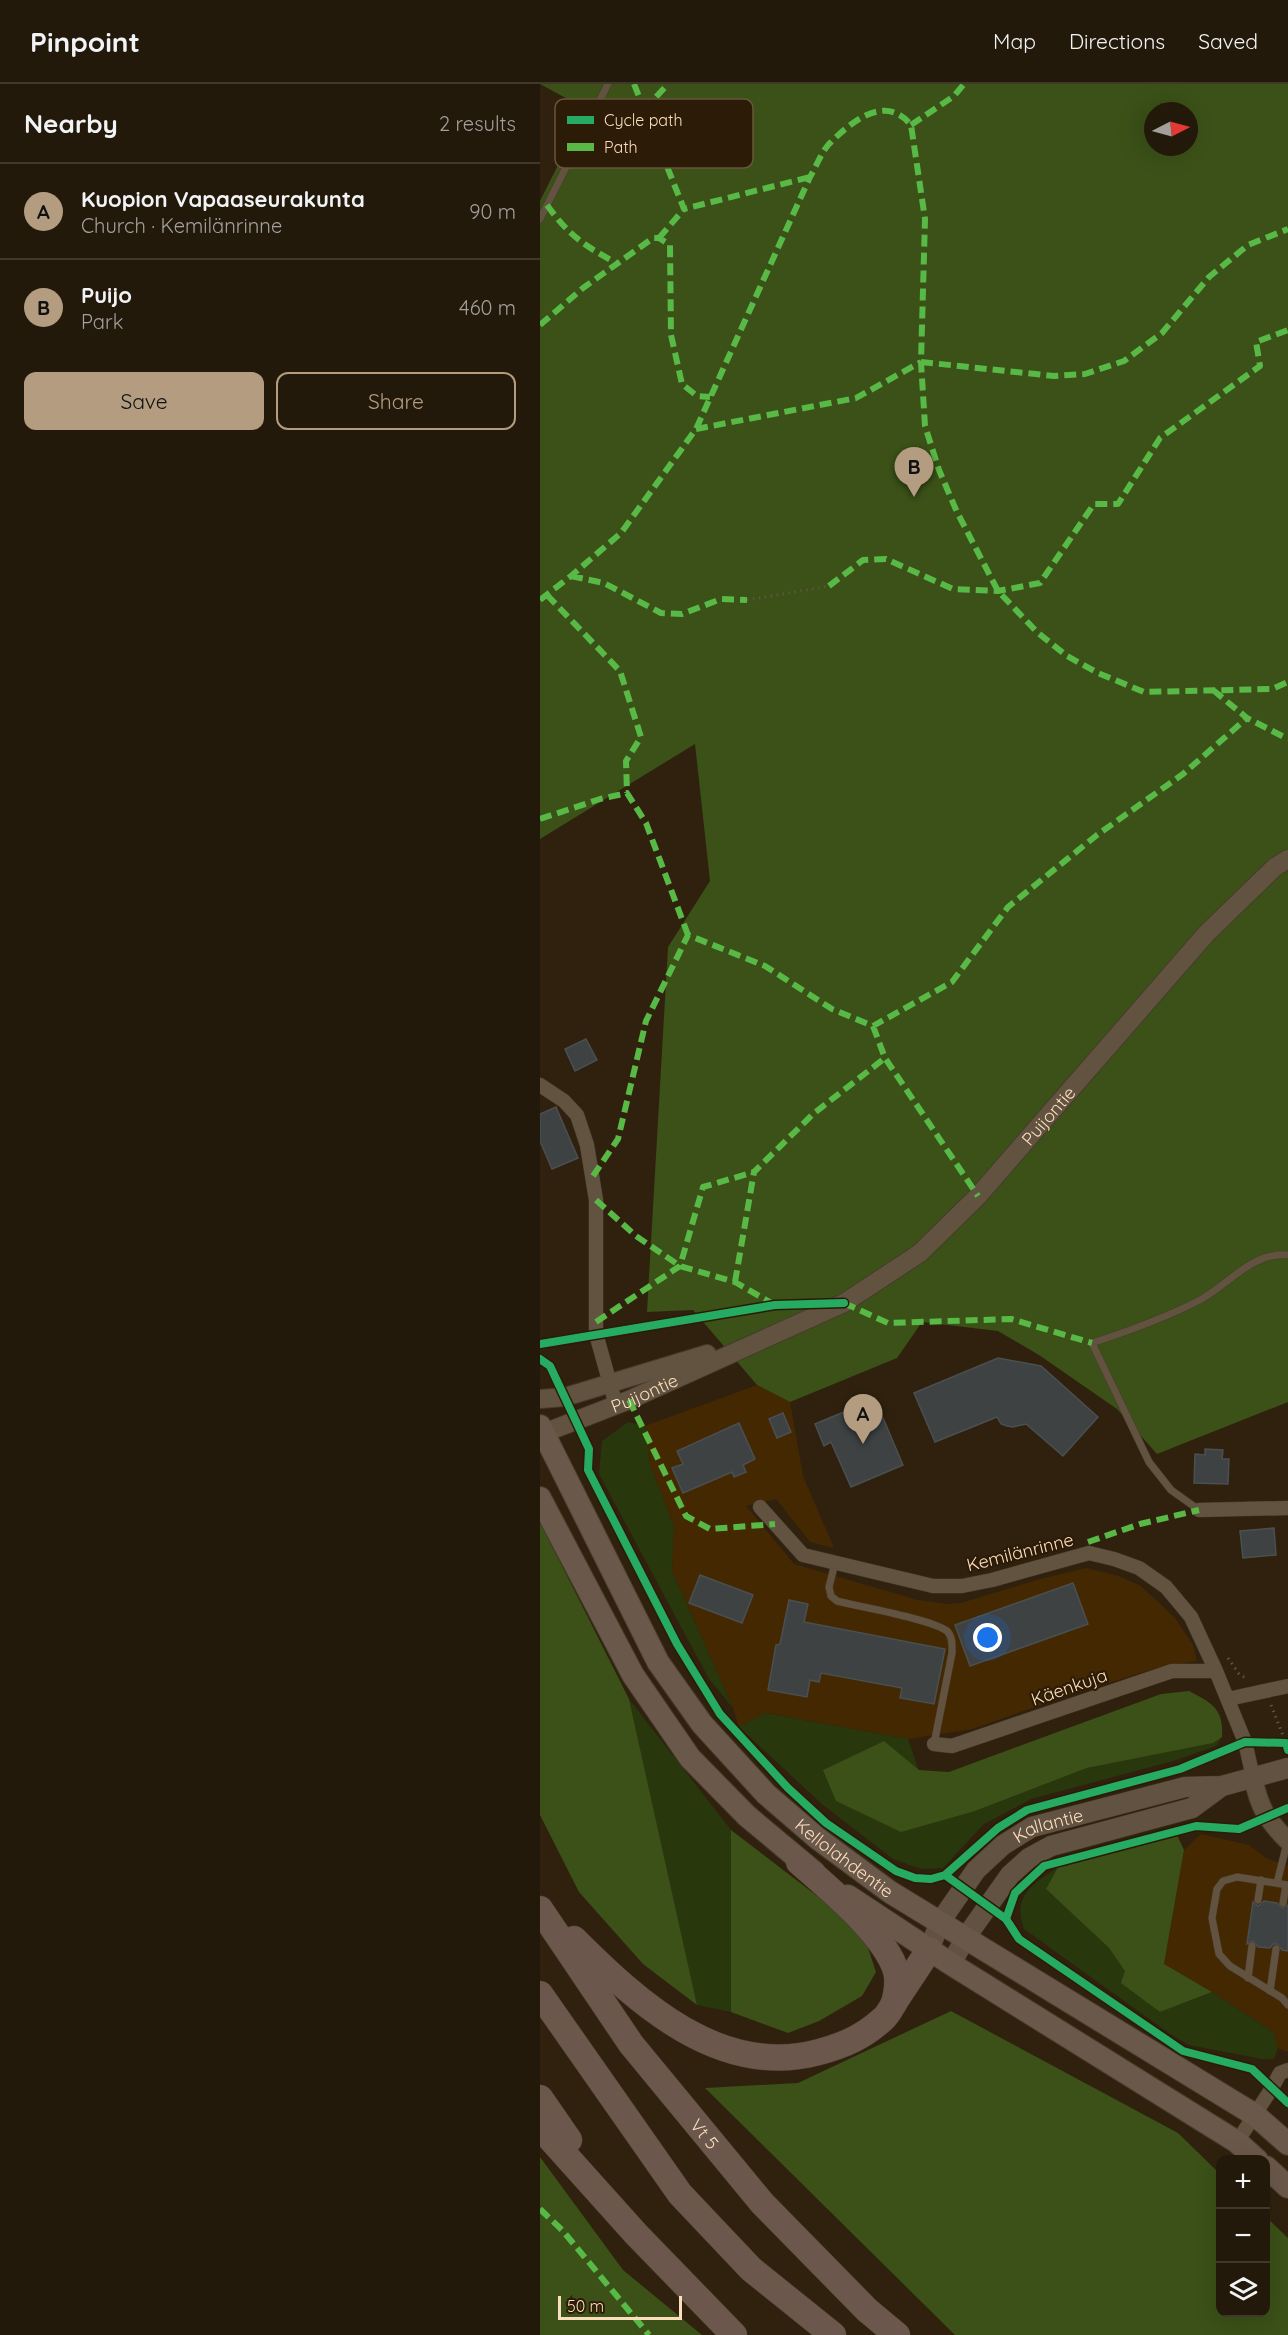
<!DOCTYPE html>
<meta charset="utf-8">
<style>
body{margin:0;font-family:Quicksand,sans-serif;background:#2f2618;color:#f1f3f6}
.controls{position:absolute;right:18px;bottom:18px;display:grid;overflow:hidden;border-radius:12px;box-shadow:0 6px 24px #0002}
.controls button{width:54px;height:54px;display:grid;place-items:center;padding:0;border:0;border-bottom:2px solid #40382b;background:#23190a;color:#f1f3f6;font:30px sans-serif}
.compass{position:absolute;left:604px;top:18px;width:54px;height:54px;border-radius:50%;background:#23190a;box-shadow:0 6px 24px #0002;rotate:84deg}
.scale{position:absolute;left:18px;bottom:15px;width:124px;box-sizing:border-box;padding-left:6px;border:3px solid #fbdebe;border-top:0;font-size:16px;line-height:21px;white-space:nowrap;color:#fbdebe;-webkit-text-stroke:4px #2c1b06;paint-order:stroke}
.you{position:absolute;left:448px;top:1554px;width:21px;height:21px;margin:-15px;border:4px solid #fff;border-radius:50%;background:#1a73e8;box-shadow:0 0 0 9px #1a73e833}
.badge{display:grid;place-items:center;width:39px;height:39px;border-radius:50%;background:#b49c80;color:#111;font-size:20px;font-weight:700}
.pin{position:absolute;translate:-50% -50px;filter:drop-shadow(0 2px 3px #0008)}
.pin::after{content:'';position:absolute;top:32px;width:21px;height:18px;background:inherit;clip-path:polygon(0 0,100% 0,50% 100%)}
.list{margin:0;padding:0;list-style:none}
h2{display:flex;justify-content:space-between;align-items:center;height:78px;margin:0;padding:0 24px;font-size:26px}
h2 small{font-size:20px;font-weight:400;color:#a3a09c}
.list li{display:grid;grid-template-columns:39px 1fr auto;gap:18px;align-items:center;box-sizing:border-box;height:96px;padding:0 24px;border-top:2px solid #40382b}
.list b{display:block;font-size:22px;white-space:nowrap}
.list p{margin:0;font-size:20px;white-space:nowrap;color:#a3a09c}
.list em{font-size:20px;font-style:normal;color:#a3a09c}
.actions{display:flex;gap:12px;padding:18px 24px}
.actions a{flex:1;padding:14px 0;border:2px solid #b49c80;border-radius:12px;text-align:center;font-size:21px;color:#b49c80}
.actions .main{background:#b49c80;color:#111}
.icon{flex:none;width:33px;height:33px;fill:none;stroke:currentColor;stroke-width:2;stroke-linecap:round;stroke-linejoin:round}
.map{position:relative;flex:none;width:748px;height:2251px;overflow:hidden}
header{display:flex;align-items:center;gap:36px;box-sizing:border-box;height:84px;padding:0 30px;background:#23190a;border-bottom:2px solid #40382b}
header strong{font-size:28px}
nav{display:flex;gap:33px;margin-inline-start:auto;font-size:21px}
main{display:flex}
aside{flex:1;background:#23190a}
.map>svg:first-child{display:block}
.built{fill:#442802}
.green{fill:#28380c}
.forest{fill:#3b5118;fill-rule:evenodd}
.building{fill:#3e4243;stroke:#4a4f51;stroke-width:1.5}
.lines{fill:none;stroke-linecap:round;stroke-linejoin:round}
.service-casing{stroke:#473b2b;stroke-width:8}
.minor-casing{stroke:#473b2b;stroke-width:15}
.tertiary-casing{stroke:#473b2b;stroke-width:20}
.secondary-casing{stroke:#473b2b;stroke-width:21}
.primary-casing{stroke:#473b2b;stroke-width:24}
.motorway-casing{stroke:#473b2b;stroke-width:27}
.path{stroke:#5f5343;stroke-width:3;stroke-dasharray:1.5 4.5;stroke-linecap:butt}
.service{stroke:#625340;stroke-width:7}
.minor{stroke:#625340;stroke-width:14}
.tertiary{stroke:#625340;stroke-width:18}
.secondary{stroke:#625242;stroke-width:20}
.primary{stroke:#6a584b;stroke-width:22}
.motorway{stroke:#6b574b;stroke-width:26}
.quiet{stroke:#58b947;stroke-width:6;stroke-dasharray:12 6;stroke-linecap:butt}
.cycleway-casing{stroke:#2c1b06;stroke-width:11}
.cycleway{stroke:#26ab63;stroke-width:8}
.labels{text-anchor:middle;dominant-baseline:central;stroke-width:4.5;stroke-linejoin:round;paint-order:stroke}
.street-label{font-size:18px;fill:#fbdebe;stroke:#2c1b06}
.key{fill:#2c1b06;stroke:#6a563d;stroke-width:1.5}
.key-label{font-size:16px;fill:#fbdebe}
</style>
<header>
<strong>Pinpoint</strong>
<nav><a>Map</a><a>Directions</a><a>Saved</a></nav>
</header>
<main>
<aside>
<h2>Nearby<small>2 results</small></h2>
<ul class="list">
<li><span class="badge">A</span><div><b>Kuopion Vapaaseurakunta</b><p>Church · Kemilänrinne</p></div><em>90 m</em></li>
<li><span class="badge">B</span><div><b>Puijo</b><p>Park</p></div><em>460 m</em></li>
</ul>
<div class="actions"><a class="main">Save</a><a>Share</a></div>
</aside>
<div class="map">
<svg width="748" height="2251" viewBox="0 0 748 2251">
<rect width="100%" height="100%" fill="#2f210e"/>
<!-- built -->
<path class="built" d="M217,1301L250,1318L263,1392L294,1464L270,1458L236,1415L206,1422L254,1480L378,1516L409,1520L421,1519L500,1495L546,1484L579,1492L601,1502L635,1534L653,1561L657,1577L620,1583L529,1611L432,1645L368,1655L226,1629L199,1643L193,1624L132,1487L134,1442L110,1381L105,1342Z
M661,1750L709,1761L726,1774L748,1782V1968L738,1964L733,1948L672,1908L624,1880L644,1766Z"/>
<!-- green -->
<path class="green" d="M88,1338L105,1342L110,1381L134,1442L132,1487L193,1624L169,1595L59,1390L62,1357Z
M89,1615L191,1746V1928L157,1921Z
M225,1629L368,1655L379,1687L344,1657L283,1686L435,1727L547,1684L672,1659L682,1653L676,1662L633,1677L491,1715L444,1740L403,1784L381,1785L353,1775L283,1721L199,1643Z
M518,1783L506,1805L569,1864L620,1928L672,1908L733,1948L738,1964L734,1975H722L649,1961L629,1949L484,1845C472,1811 493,1800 518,1783Z"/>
<!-- forest -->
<path class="forest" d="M0,0H748V1318L617,1370L577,1325L499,1271L458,1247L382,1238L357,1274L250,1318L217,1301L153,1226L107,1228L128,863L170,797L155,660L0,755V117L46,25ZM613,27H649V63H613Z
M0,1438L89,1615L157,1921L103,1880L39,1808L0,1731Z
M649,1607C672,1619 684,1625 682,1653L673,1659L547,1684L435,1727L361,1748L296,1717L283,1686L344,1657L379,1686L409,1688L621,1610Z
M191,1746L298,1828L327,1861L336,1888L322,1912L279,1937L248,1949L191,1928Z
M637,1751L644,1766L624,1880L672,1908L620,1928L581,1899L585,1887L569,1864L506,1805L518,1783Z
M411,1927L638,2049L680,2090V2228H726V2133L748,2154V2251H415L165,2004L258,1999Z
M0,2073L83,2186L162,2251H0Z"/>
<!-- building -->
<path class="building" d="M46,955L57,976L35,987L25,965Z
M16,1023L38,1074L12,1085L0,1057V1030Z
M458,1274L501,1282L558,1333L523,1372L486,1340L473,1343L467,1342L461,1340L457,1333L395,1358L374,1309Z
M335,1315L363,1381L311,1403L291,1358L284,1362L275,1340Z
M243,1329L251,1348L237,1354L229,1335Z
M199,1339L215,1375L203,1381L206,1388L194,1393L192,1388L143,1409L132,1384L143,1380L137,1367Z
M665,1365L683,1366L682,1375H689L688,1400L654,1399L655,1370L665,1371Z
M734,1444L736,1471L703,1474L700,1447Z
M160,1491L213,1511L202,1539L149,1519Z
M533,1499L548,1540L430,1582L415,1541Z
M249,1516L268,1520L264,1538L405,1565L394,1620L360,1614L362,1604L281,1589L279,1598L270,1596L267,1613L228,1606L236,1561L240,1560Z
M724,1817L737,1819L742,1824L748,1821V1867L742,1866L737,1860H733L730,1864L718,1863L713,1857L707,1860L713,1818L718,1822Z"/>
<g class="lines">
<!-- service casing -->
<g class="service-casing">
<path id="service" d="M0,135L68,0
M659,1426L631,1406L609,1378L552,1259C589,1247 625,1234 660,1216C688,1201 713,1167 748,1171
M295,1479L289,1503L291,1512L297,1517C320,1523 391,1535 407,1547C413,1553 412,1562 412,1569L394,1660
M737,1799L747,1759
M748,1801L697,1793L683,1797L677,1805L672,1834L679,1870L690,1882L742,1914L748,1921
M718,1816L721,1796
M743,1819L746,1801
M708,1894L712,1862
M730,1907L736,1865"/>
</g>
<!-- minor casing -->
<g class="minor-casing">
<path id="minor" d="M0,1001L24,1017L37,1031L47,1061L56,1116V1250L76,1321
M220,1423L263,1471L393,1502H422L452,1496L549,1469L574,1475L599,1484L626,1503L651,1533L676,1587L705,1658L713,1693
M659,1426L748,1424
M688,1615L748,1602
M394,1660L412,1662L632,1587H676
M697,2058L732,2004L740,1989L748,1986"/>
</g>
<!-- tertiary casing -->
<g class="tertiary-casing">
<g id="tertiary">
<path d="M0,1315L25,1313L167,1270"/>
<path id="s1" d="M4,1349L89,1316L304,1219L380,1169L438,1112L666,850L735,783L748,775"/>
<path d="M713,1693C719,1723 726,1735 748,1757"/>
</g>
</g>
<!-- secondary casing -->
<g class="secondary-casing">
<g id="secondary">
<path id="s2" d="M389,1866L400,1838L436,1786L463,1761L492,1743L645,1703L682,1702L748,1684"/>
<path d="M411,1880L426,1853L470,1791L489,1774L511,1762L652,1724L682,1702"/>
</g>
</g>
<!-- primary casing -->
<g class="primary-casing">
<g id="primary">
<path id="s3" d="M0,1342L118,1578L162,1640L226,1710L277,1754L350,1808L715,2031L748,2060"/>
<path d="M0,1414L93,1591L150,1674L207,1732L274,1788"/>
<path d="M308,1812L411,1880L697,2058L717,2076"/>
<path d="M726,2083L748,2103"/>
</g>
</g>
<!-- motorway casing -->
<g class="motorway-casing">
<g id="motorway">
<path d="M259,1778C288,1804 345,1850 356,1887C359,1898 357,1908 354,1919"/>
<path id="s4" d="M0,1825L91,1960L222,2119L327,2226L357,2251"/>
<path d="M34,1855C98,1919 181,1995 279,1968C305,1961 323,1953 343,1935C349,1930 352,1922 356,1916C367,1899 378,1883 389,1866"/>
<path d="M0,1910L140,2110L211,2185L293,2251"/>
<path d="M0,2014L29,2056"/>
<path d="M0,2043L96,2150L194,2251"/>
</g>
</g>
<!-- path -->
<path class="path" d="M207,516L289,502
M688,1574L699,1590L707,1595
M731,1621L746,1659H748"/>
<!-- service -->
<use href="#service" class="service"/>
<!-- minor -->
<use href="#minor" class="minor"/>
<!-- tertiary -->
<use href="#tertiary" class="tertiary"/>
<!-- secondary -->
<use href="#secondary" class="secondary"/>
<!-- primary -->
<use href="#primary" class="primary"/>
<!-- motorway -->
<use href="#motorway" class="motorway"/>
<!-- quiet -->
<path class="quiet" d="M94,0L144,125L270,93
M104,26L128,0
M371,41L414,12L424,0
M7,121C29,152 45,162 78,180
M119,154L144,125
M0,241L43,204L113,154H119L130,161L131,251L142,300L157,312L170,313
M381,278L514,292L545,290L584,277L622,249L669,193L708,161L748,145
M156,345L316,314L381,278
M31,492L64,499L121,529L142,530L181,515L207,516
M289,502L323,476L346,475L413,505L458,507L500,499L554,420H578L620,354L720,282L716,258L748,246
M7,511L80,587L101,653L86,677L87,709
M0,516L31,492L81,449L156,345L270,93C276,83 281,69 289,60C311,38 345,9 371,41L385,135L381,278L385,342L399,386L417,428L458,507L497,548L527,572L558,589L604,608L732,605L748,598
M673,606L707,634L748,655
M0,735L60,715L87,709L106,739L148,851
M333,942L345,974L438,1112
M53,1092L78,1055L106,937L148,851L225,882L292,925L333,942L412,898L468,823L557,751L643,690L707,634
M56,1116L96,1152L140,1182L195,1198L235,1221
M195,1198L214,1088L273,1030L345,974
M304,1219L348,1239L471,1235L552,1259
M56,1238L140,1182L163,1103L214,1088
M89,1316L146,1432L170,1445L235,1440
M548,1458L600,1440L659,1426
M0,2125L23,2147L109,2251"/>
<!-- cycleway casing -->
<g class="cycleway-casing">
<path id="cycleway" d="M0,1260L235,1221L304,1219
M0,1275L10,1282L49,1365L48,1386L137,1560L180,1630L248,1704L286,1739L356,1787L375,1794L391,1795L405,1791L458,1744L487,1726L640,1685L705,1658L746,1659L748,1666
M405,1791L466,1835L479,1855L643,1967L712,1985L748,2019
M466,1835L475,1809L504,1782L656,1742L699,1745L748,1724"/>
</g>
<!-- cycleway -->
<use href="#cycleway" class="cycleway"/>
</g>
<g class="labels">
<!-- street labels -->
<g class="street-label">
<text stroke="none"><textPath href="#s1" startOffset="606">Puijontie</textPath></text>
<text stroke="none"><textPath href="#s1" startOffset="108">Puijontie</textPath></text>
<text transform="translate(480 1468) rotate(-14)">Kemilänrinne</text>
<text transform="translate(529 1603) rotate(-19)">Käenkuja</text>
<text stroke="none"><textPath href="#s2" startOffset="180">Kallantie</textPath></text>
<text stroke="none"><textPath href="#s3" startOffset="536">Kellolahdentie</textPath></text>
<text stroke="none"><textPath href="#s4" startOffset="279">Vt 5</textPath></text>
</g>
</g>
<!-- legend -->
<rect x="15" y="15" width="198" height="69" rx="9" class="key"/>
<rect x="27" y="32" width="27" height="8" fill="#26ab63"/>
<rect x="27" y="59" width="27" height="8" fill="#58b947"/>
<g class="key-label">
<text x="64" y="42">Cycle path</text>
<text x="64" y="69">Path</text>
</g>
</svg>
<div class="controls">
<button>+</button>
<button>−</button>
<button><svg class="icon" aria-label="layers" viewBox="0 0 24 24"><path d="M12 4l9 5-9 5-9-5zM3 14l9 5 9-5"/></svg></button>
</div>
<svg class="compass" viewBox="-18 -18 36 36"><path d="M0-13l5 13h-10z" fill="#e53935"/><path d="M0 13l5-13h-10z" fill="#a3a09c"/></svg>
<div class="scale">50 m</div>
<div class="you"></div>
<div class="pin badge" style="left:323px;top:1360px">A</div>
<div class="pin badge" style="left:374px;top:413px">B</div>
</div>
</main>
